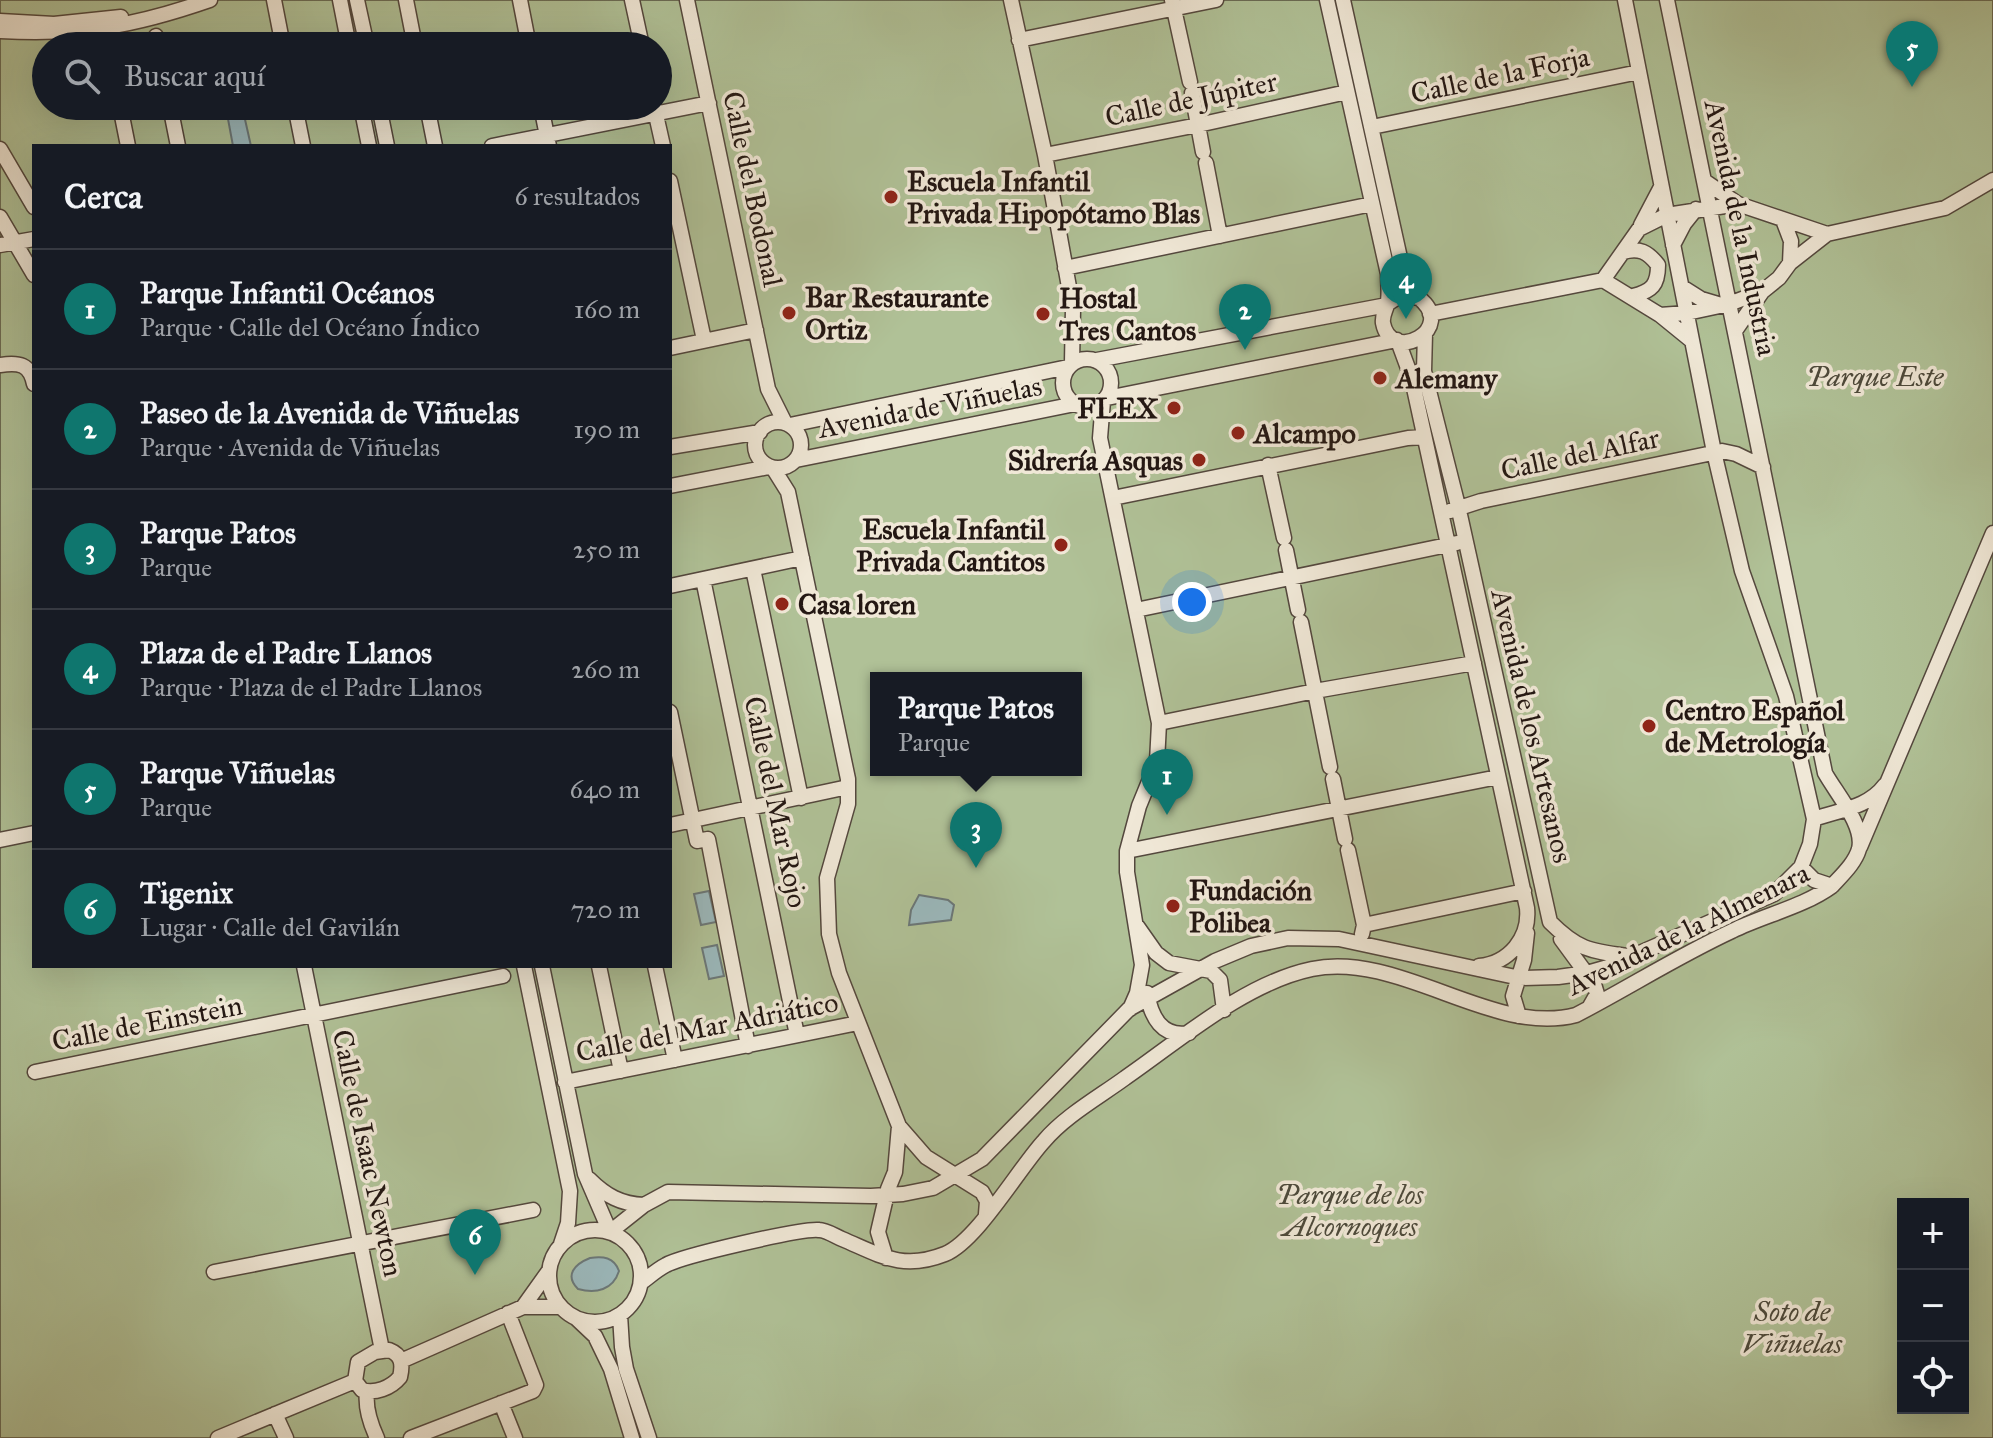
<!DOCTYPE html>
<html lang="es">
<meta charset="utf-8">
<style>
body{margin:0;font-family:"IM FELL Great Primer",serif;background:#242831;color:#f1f3f6}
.controls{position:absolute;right:24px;bottom:24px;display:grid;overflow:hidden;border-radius:0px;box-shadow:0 8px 32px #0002}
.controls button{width:72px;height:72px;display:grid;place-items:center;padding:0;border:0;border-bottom:2px solid #363941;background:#171b24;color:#f1f3f6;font:40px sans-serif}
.you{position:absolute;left:1192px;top:602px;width:28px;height:28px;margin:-20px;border:6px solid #fff;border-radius:50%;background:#1a73e8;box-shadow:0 0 0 12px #1a73e833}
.badge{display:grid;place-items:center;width:52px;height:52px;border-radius:50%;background:#0f766e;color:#fff;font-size:26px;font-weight:700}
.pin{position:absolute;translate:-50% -66px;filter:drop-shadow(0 2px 4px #0008)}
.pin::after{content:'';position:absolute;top:42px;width:28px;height:24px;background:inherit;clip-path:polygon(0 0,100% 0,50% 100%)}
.popup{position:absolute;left:870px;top:672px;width:212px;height:104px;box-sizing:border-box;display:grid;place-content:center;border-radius:0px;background:#171b24;filter:drop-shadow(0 2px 6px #0005);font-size:26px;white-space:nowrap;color:#9ea1a6}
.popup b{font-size:30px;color:#f1f3f6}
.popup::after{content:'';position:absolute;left:50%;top:100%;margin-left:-16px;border:16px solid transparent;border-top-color:#171b24}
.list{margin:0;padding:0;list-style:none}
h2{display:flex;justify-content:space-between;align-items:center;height:104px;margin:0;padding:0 32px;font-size:34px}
h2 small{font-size:26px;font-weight:400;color:#9ea1a6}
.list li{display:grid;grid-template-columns:52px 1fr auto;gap:24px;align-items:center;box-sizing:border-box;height:120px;padding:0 32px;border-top:2px solid #363941}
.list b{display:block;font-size:30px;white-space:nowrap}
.list p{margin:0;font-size:26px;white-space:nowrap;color:#9ea1a6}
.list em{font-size:26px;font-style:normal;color:#9ea1a6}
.icon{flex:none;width:44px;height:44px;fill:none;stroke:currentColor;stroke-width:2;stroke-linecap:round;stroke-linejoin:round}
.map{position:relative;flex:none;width:1993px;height:1438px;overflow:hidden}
.search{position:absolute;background:#171b24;box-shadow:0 8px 32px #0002;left:32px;top:32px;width:640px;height:88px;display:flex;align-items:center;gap:20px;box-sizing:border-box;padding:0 28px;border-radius:44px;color:#9ea1a6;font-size:30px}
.panel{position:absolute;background:#171b24;box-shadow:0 8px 32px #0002;left:32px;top:144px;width:640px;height:824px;border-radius:0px}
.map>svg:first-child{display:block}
.green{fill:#b0c197;stroke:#6a6c55;stroke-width:2;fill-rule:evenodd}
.water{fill:#9bb9bd;stroke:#6b7879;stroke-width:2}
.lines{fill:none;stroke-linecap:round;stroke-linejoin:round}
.minor-casing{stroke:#54483e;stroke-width:17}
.minor{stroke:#f0e8d7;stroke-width:14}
.poi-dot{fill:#8f2418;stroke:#f0e8d7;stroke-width:3}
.labels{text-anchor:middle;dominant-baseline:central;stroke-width:7;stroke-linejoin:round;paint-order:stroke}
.street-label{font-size:28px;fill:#231713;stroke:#f0e8d7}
.poi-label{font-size:28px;font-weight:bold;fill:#231713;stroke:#f0e8d7;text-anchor:start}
.park-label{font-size:28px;font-style:italic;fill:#4d4a3b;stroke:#f0e8d7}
</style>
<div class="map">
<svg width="1993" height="1438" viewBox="0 0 1993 1438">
<rect width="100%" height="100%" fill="#e8dbc1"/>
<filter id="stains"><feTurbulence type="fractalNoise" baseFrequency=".0025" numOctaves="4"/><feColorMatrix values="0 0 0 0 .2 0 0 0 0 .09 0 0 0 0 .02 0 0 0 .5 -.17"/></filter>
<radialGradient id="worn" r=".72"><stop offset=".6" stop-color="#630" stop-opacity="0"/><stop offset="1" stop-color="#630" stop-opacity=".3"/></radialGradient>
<!-- green -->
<path class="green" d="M0,0H1993V1438H0ZM46,46H658V106H46ZM34,146H670V966H34ZM876,678H1076V770H876ZM1903,1204H1963V1408H1903Z"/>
<!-- water -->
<path class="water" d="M244,115L251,146H233L228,119Z
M709,891L716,922L701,925L694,894Z
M919,895L948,900L954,905L951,920L909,925L911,910Z
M717,945L724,976L709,979L702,948Z
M590,1258C603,1256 614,1257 619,1271C613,1290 596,1294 578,1289C564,1275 575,1264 590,1258Z"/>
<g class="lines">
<!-- minor casing -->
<g class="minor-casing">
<path id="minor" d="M274,0L283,46
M340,0L349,46
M357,0L367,46
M406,0L415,46
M520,0L529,46
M632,0L642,46
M687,0L768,389L785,423
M1011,0L1045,155L1073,309L1072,363
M1172,0L1190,82
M1327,0L1388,274C1388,284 1390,296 1387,305C1385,312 1382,316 1383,323C1391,365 1458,329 1419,298L1401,295L1387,304
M1343,0L1402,267L1413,295
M1625,0L1714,452L1742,571L1786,696L1814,819
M1667,0L1825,773C1836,793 1865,826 1859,849C1855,863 1842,875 1832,886L1814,880L1801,867L1810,844L1814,819C1839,810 1868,808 1885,785
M0,21L54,24L121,17
M105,29L108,46
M0,31C83,35 132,27 210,0
M156,36L158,46
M1019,40L1216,0
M1192,93L1203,152
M120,106L128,146
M170,106L178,146
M295,106L303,146
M361,106L369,146
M379,106L387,146
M427,106L435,146
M541,106L549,146
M654,106L663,146
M1372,127L1639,72
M492,146L709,103
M0,149L34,207
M1045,155L1198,125L1347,92
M1206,163L1220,236
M670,181L704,340
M1706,182L1738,204
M0,217L34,275
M1783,220L1791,241L1790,263
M1641,225L1661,187
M0,245L34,239
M1673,245L1684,224L1696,209
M1623,252C1639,247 1648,252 1658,265C1658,285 1652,291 1633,296
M1065,268L1372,204
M1603,280L1660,315L1687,313L1729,304L1763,291L1779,278L1790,263L1827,234L1945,208L1993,180
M1603,280L1639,229L1667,215L1738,204L1827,234
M1682,287L1701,299L1721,305
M1430,314L1603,280
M1660,315L1692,341
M1735,331L1762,292
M1425,333L1424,371L1458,506L1550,922C1578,950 1590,951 1628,956
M1398,341L1412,379L1527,908C1530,938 1509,963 1479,966
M670,348L756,330
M1063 383a24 24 0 1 1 48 0a24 24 0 1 1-48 0Z
M1097,360L1387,305
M0,365C19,362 30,364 34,384
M1107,398L1397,340
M1103,401L1100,438L1159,723L1157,762L1139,806L1127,851V872L1142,965L1137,993L1130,1009
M755 445a23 23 0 1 1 46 0a23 23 0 1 1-46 0Z
M790,425L1068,367
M670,447L760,432
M796,460L1075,404
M1268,465L1284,538
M773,468L788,492L848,779V804L827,878L829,934L839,973L899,1126L926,1157L982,1192L987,1201L986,1214
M670,486L769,467
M1113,498L1408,438L1424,437
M1450,511L1481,501L1722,451L1736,454L1763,467
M1286,550L1298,610
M753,569L801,798
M703,579L797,1035
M670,586L802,558
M1136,610L1457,543
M1301,622L1330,767
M670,712L697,841L708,839L748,1046
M1159,723L1315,691L1474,663
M1333,779L1345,839
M670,825L848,787
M0,840L34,833
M1860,847L1993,533
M1348,850L1364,925L1362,934
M1127,851L1498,777
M1364,925L1524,891
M1137,926L1156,953L1169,963L1211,971L1220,980L1224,1010
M1561,939L1594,984L1597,994L1589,1008
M304,966L382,1350
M524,966L570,1191L568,1223L561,1244
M542,966L585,1174L610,1232
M599,966L621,1071
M655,966L675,1060
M1147,993C1151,1017 1162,1038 1189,1033
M1519,1016L1513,996L1524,960L1527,933
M35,1072L503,976
M565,1082L858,1023
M589,1179C606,1196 621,1204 644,1205
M549 1276a46 46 0 1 1 92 0a46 46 0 1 1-92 0Z
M610,1232L644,1205L668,1192L871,1196L903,1194L933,1188L982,1159L1129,1009L1215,961L1251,946L1288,938L1339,939L1520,978L1558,977L1587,973L1608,967L1774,894L1801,867
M886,1258L878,1232L888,1189L895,1172L899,1126
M214,1272L533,1210
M642,1282C650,1276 658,1269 666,1265C682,1256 802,1228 819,1230C826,1230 835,1236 842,1239C880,1255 902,1271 945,1254C977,1241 1019,1168 1044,1141C1065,1116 1099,1097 1125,1078C1180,1040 1245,983 1312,969C1400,951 1493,1037 1576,1015C1628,988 1678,956 1732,931C1764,915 1803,907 1832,886
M523,1307L548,1272
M620,1315L622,1347L626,1369L649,1438
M577,1319L595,1336L611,1369L632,1438
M389,1350C402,1355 403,1364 400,1377C391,1388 375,1394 362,1390L355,1381L358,1362L375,1352Z
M401,1361L523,1307H560
M367,1392C365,1408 370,1423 377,1438
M501,1403L515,1438
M275,1414L286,1438
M218,1438L355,1381
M411,1438L533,1391L536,1385L508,1313"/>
</g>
<!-- minor -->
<use href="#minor" class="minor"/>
</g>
<!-- markers -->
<g class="poi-dot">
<circle cx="891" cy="197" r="8"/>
<circle cx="789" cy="313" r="8"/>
<circle cx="1043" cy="314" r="8"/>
<circle cx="1380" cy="378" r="8"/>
<circle cx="1174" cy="408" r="8"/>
<circle cx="1238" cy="433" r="8"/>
<circle cx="1199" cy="460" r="8"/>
<circle cx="1061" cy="545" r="8"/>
<circle cx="782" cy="604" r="8"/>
<circle cx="1649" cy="726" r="8"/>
<circle cx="1173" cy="906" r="8"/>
</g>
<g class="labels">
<!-- street labels -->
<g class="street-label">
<text transform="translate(1500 75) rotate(-12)">Calle de la Forja</text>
<text transform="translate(1191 99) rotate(-12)">Calle de Júpiter</text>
<text transform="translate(753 189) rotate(78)">Calle del Bodonal</text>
<text transform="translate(1741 228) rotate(78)">Avenida de la Industria</text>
<text transform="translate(930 407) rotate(-11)">Avenida de Viñuelas</text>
<text transform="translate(1580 454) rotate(-12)">Calle del Alfar</text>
<text transform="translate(1532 726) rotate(77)">Avenida de los Artesanos</text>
<text transform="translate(776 802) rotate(78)">Calle del Mar Rojo</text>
<text transform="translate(1688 929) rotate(-26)">Avenida de la Almenara</text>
<text transform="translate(147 1023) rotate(-11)">Calle de Einstein</text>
<text transform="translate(707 1027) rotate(-11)">Calle del Mar Adriático</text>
<text transform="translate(368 1153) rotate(78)">Calle de Isaac Newton</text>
</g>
<!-- poi labels -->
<g class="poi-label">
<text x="907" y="181">Escuela Infantil<tspan x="907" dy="32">Privada Hipopótamo Blas</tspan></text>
<text x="805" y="297">Bar Restaurante<tspan x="805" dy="32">Ortiz</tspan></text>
<text x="1059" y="298">Hostal<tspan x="1059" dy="32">Tres Cantos</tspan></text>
<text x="1396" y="378">Alemany</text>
<text x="1158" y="408" text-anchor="end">FLEX</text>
<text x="1254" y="433">Alcampo</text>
<text x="1183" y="460" text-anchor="end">Sidrería Asquas</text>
<text x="1045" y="529" text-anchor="end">Escuela Infantil<tspan x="1045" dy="32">Privada Cantitos</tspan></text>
<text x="798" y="604">Casa loren</text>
<text x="1665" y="710">Centro Español<tspan x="1665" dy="32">de Metrología</tspan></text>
<text x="1189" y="890">Fundación<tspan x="1189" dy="32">Polibea</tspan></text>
</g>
<!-- park labels -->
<g class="park-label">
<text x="1875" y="376">Parque Este</text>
<text x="1350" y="1194">Parque de los<tspan x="1350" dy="32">Alcornoques</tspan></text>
<text x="1792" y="1311">Soto de<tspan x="1792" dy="32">Viñuelas</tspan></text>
</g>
</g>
<rect width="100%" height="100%" filter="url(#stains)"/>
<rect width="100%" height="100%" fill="url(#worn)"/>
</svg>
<div class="controls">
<button>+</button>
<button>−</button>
<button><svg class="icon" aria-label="locate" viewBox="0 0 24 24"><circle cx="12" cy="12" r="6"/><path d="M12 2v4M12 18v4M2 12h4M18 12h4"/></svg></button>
</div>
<div class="you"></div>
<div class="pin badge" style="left:1167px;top:815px">1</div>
<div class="pin badge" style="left:1245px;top:350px">2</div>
<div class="pin badge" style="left:976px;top:868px">3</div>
<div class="popup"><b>Parque Patos</b>Parque</div>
<div class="pin badge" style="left:1406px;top:319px">4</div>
<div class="pin badge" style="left:1912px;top:87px">5</div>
<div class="pin badge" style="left:475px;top:1275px">6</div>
<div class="search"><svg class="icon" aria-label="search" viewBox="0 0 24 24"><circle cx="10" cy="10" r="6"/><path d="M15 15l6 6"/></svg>Buscar aquí</div>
<section class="panel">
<h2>Cerca<small>6 resultados</small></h2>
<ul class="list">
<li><span class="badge">1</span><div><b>Parque Infantil Océanos</b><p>Parque · Calle del Océano Índico</p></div><em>160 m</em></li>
<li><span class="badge">2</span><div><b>Paseo de la Avenida de Viñuelas</b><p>Parque · Avenida de Viñuelas</p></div><em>190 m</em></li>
<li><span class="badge">3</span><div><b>Parque Patos</b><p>Parque</p></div><em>250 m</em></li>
<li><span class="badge">4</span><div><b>Plaza de el Padre Llanos</b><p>Parque · Plaza de el Padre Llanos</p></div><em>260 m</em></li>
<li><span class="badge">5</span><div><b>Parque Viñuelas</b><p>Parque</p></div><em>640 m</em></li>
<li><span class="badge">6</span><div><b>Tigenix</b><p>Lugar · Calle del Gavilán</p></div><em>720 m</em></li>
</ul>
</section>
</div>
